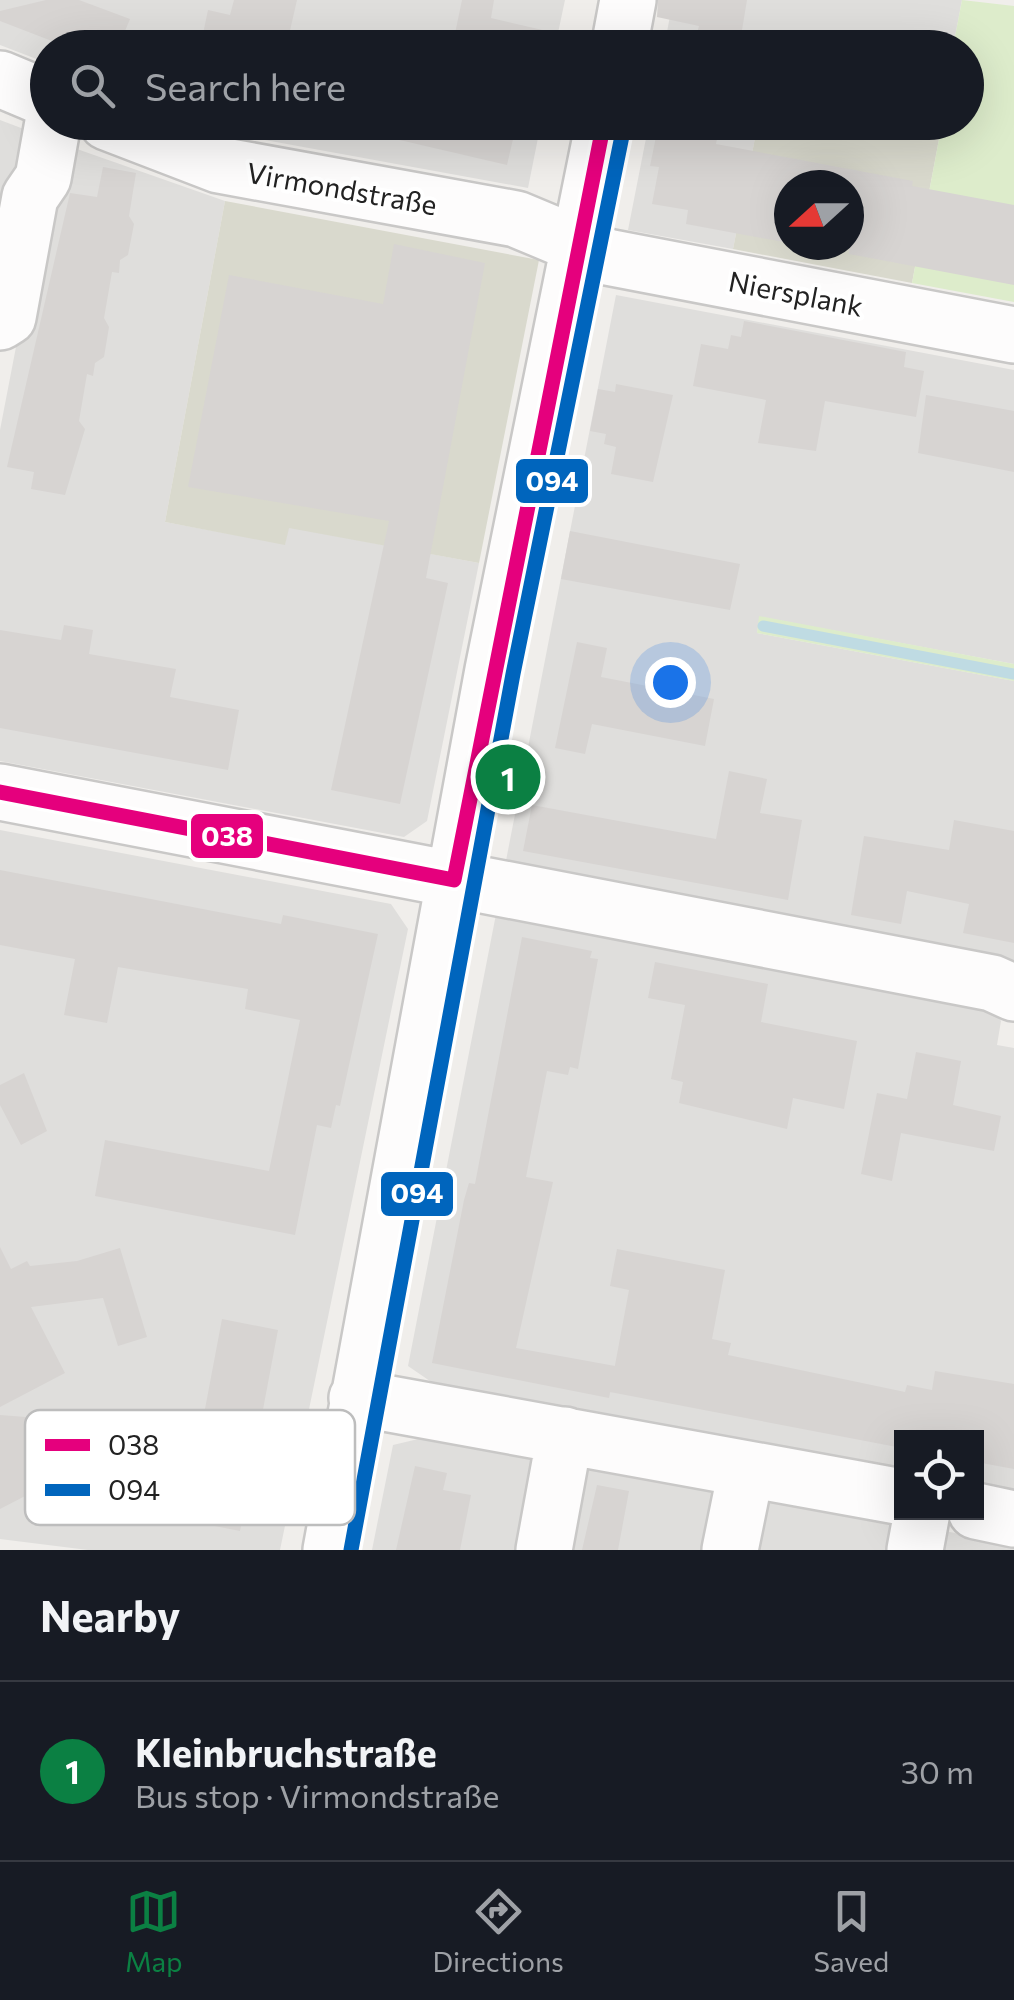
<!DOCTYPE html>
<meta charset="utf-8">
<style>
body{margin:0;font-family:Commissioner,sans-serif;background:#20242c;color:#f1f3f6}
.controls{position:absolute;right:30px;bottom:30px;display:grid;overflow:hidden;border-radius:0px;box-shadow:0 10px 40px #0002}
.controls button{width:90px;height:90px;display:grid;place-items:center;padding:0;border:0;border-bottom:2px solid #363941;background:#171b24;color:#f1f3f6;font:50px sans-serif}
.compass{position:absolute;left:774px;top:170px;width:90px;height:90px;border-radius:50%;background:#171b24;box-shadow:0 10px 40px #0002;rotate:249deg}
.you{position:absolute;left:670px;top:682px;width:35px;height:35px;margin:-25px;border:8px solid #fff;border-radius:50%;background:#1a73e8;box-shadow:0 0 0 15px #1a73e833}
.badge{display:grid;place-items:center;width:65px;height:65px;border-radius:50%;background:#0b8043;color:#fff;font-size:32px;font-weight:700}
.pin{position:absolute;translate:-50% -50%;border:5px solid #fff;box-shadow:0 2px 10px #0006}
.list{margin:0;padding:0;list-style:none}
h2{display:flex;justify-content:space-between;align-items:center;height:130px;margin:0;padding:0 40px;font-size:42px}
h2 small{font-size:32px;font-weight:400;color:#9ea1a6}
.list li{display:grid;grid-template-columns:65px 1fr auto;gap:30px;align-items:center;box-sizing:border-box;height:180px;padding:0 40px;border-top:2px solid #363941}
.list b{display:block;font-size:38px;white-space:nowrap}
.list p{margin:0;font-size:32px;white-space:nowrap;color:#9ea1a6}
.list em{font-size:32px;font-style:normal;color:#9ea1a6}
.icon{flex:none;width:55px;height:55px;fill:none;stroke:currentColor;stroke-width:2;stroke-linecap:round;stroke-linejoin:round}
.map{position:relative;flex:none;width:1014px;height:1550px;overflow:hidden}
.search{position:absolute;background:#171b24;box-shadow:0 10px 40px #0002;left:30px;right:30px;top:30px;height:110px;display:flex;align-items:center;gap:25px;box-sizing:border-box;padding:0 35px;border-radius:55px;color:#9ea1a6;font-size:38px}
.sheet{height:310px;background:#171b24}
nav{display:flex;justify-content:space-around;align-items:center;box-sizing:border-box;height:140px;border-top:2px solid #363941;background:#171b24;font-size:28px;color:#9ea1a6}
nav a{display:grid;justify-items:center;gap:5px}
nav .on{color:#0b8043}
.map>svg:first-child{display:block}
.residential{fill:#dfdedc}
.construction{fill:#d9d9cd;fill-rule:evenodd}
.grass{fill:#ddeccb}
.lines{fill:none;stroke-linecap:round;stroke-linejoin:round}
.stream{stroke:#bfdbe3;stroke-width:11}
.building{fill:#d7d4d2}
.minor-casing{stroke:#c9c8c7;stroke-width:60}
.minor{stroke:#fdfcfc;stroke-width:55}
.bus-1-casing{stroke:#fff;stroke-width:22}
.bus-2-casing{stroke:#fff;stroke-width:22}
.bus-1{stroke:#e5007d;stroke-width:15}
.bus-2{stroke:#0065bd;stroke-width:15}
.labels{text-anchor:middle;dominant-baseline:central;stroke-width:8;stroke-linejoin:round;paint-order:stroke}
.street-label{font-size:28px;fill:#222;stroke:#fff}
.key{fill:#fff;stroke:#bdbdbd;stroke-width:2.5}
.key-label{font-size:28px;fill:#222}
.line-badge{stroke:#fff;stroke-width:4}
.badge-label{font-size:28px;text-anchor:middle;font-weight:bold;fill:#fff}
</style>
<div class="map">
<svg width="1014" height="1550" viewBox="0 0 1014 1550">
<rect width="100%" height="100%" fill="#f0eeeb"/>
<!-- residential -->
<path class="residential" d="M0,0H565L555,47L48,48L47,63L0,45Z
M673,0H962L953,47L664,48Z
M0,120L37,134L0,265Z
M198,123H541L528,188L221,132Z
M649,123H758L733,249L628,230Z
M77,149L225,201L165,522L285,544L288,527L479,563L427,821L404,837L0,761V430L42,212L63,156Z
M616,295L1014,370V664L760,617L757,633L1014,681V972L503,876Z
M0,830L391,904L408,929L280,1550H88L0,1539Z
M498,904L982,995L1001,1021L997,1045L1014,1048V1497L977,1490L976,1438H902L901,1476L443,1390L408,1366Z
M435,1435L548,1456L530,1550H372L393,1445Z
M577,1461L727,1490L715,1550H559Z
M756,1496L906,1523L901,1550H745Z
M934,1529L1014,1544V1550H930Z"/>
<!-- construction -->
<path class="construction" d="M758,123H942L912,283L733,249ZM789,185H849V245H789Z
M225,201L539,260L479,563L289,528L285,545L165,522Z"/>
<!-- grass -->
<path class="grass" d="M962,0L1014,6V302L912,283L942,123L966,122V48L953,47Z
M759,616L1014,664V681L757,633Z"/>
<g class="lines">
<!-- stream -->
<path class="stream" d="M763,626L1014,674"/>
</g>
<!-- building -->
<path class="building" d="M46,0H79L130,19L118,48H70L0,21V11Z
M234,0H297L286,48H200L208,10L230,15Z
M462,0H494L491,18L564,35L563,48H452Z
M658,0H747L739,48H693L699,26L657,17Z
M379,122H517L507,165L378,135Z
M659,122H720L716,144L913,181L912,186L1014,205V285L849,254V185H789V243L686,224L688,210L652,204L659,167L650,166Z
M103,167L136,173L129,216L134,224L128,255L120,260L119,273L112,272L104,318L109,327L104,357L95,363L93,376L87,374L79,421L85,429L65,495L31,489L34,472L7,467L70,193L97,197Z
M394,244L485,263L426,578L448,583L400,804L331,790L389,521L188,487L229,275L383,304Z
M744,321L906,352L904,367L924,371L916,417L825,401L816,451L758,443L766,400L693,386L701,344L728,349L731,335L741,337Z
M616,384L673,395L653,482L611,474L616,447L604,444L606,434L590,431L598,389L615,392Z
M926,395L1014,411V472L918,453Z
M570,531L740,564L730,610L561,579Z
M64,625L93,630L89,654L176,669L170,697L239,710L228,770L0,728V630L61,640Z
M577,642L607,648L601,677L714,699L705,746L592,724L585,754L555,748Z
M729,771L767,779L760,813L802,820L788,900L523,851L532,805L716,839Z
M954,820L1014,831V943L963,933L969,904L907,891L901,924L851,915L864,836L949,850Z
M0,870L281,924L283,915L378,934L340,1106L336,1105L331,1128L317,1125L295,1235L95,1196L105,1140L269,1171L300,1020L245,1009L248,989L118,967L107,1023L64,1015L75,959L0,945Z
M522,937L592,951L590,958L598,959L578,1069L570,1067L568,1075L547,1071L526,1177L553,1182L516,1348L615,1366L609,1398L432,1363L464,1200L469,1183L475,1184Z
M655,962L768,984L761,1022L857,1041L844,1109L793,1098L787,1129L679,1103L683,1082L671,1079L685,1005L648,998Z
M916,1052L961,1061L953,1105L1001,1116L994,1151L901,1133L892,1181L861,1174L877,1093L907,1099Z
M24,1073L47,1131L21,1145L0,1105V1085Z
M0,1247L11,1269L27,1261L30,1266L77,1261L120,1248L147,1337L118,1346L103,1298L31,1307L65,1373L0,1407Z
M617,1249L725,1270L712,1339L731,1343L728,1355L905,1392L907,1385L932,1390L935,1371L1014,1384V1469L976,1462V1438H902V1448L610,1392L629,1290L610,1286Z
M222,1319L278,1330L240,1531L184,1520Z
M0,1415L90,1422L106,1454L105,1472L36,1508L29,1494L0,1509Z
M415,1466L447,1473L443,1490L471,1495L460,1550H396Z
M597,1485L629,1491L618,1550H582Z"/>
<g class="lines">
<!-- minor casing -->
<g class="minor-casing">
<path id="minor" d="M619,48L628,0
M0,79L48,99
M107,122L219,165L516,219L607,257L1014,335
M0,322L8,317L30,197L43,178L53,122
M0,792L992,983L1014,993
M357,1398L902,1497
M976,1511L1014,1519
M331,1550L493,670L604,122
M544,1550L565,1435
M730,1550L746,1471
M915,1550L922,1512"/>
</g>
<!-- minor -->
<use href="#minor" class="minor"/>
<!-- bus-1 casing -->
<g class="bus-1-casing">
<path id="bus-1" d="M0,792L454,880
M454,880L604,122"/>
</g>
<!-- bus-2 casing -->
<g class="bus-2-casing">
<path id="bus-2" d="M351,1550L513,674L624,126"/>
</g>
<!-- bus-1 -->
<use href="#bus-1" class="bus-1"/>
<!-- bus-2 -->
<use href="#bus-2" class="bus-2"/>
</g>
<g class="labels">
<!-- street labels -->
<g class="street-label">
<text transform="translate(342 188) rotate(10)">Virmondstraße</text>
<text transform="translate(796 293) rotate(11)">Niersplank</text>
</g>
</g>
<!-- legend -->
<rect x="25" y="1410" width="330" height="115" rx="15" class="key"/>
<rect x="45" y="1439" width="45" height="12" fill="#e5007d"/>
<rect x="45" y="1484" width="45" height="12" fill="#0065bd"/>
<g class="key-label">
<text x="108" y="1455">038</text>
<text x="108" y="1500">094</text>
</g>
<g class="line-badge">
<rect x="514" y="457" width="76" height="48" rx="10" fill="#0065bd"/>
<rect x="189" y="812" width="76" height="48" rx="10" fill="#e5007d"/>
<rect x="379" y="1170" width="76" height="48" rx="10" fill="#0065bd"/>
</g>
<g class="badge-label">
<text x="552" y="491">094</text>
<text x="227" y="846">038</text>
<text x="417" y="1203">094</text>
</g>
</svg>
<div class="controls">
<button><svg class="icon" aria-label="locate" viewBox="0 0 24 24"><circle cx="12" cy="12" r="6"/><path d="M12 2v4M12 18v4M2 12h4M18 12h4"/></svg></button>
</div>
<svg class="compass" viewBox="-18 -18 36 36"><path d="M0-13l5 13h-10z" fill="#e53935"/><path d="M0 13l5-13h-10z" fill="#9ea1a6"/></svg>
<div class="you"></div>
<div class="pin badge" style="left:508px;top:777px">1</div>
<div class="search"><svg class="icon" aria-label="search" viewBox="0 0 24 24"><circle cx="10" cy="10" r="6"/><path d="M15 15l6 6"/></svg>Search here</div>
</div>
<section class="sheet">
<h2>Nearby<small></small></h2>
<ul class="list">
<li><span class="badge">1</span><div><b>Kleinbruchstraße</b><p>Bus stop · Virmondstraße</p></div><em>30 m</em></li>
</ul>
</section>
<nav>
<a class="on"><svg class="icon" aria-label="map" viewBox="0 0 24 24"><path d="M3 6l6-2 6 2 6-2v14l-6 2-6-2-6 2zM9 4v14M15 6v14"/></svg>Map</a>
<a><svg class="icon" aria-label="directions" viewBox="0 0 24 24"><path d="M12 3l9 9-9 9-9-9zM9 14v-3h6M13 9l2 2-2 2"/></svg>Directions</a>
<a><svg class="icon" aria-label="saved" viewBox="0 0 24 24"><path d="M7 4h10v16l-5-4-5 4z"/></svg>Saved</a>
</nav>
